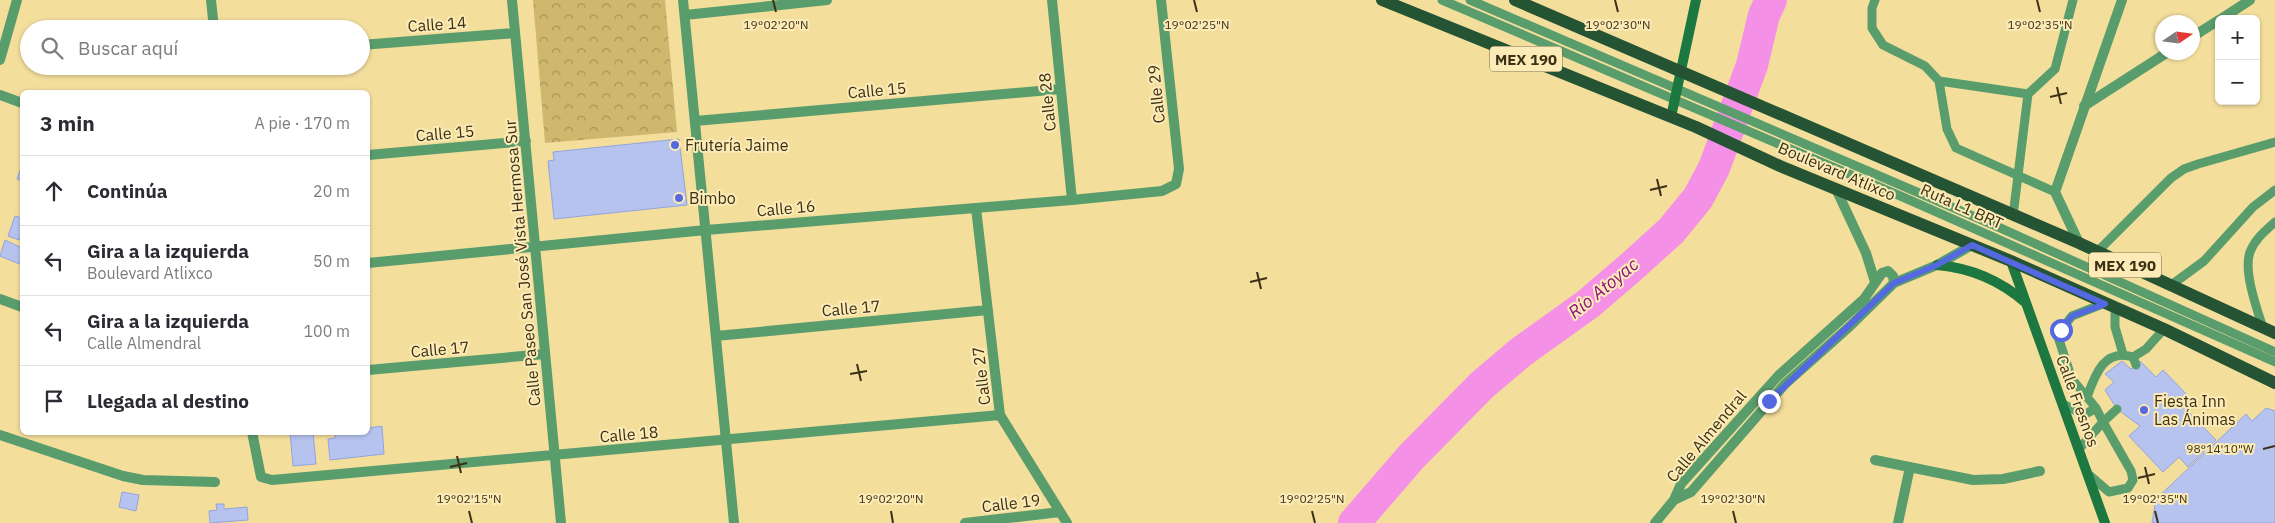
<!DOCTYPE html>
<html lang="es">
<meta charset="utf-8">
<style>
body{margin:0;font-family:"IBM Plex Sans",sans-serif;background:#f2f2f3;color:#2b2b33}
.controls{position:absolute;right:15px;top:15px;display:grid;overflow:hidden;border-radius:8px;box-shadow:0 1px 4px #0004}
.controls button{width:45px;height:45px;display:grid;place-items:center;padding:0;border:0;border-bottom:1px solid #e1e1e2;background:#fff;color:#2b2b33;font:25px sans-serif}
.compass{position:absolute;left:2155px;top:15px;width:45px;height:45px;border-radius:50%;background:#fff;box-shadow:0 1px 4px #0004;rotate:77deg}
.stop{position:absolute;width:15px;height:15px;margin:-11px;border:4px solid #5469df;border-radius:50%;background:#fff}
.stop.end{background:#5469df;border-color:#fff;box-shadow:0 1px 5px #0008}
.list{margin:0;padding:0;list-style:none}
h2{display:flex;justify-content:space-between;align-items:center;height:65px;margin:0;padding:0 20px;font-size:21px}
h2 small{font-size:16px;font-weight:400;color:#7c7c81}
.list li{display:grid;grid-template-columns:32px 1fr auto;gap:15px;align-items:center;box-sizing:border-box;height:70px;padding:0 20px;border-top:1px solid #e1e1e2}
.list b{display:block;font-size:19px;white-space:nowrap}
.list p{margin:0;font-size:16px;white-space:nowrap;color:#7c7c81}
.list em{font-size:16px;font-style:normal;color:#7c7c81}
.icon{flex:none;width:28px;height:28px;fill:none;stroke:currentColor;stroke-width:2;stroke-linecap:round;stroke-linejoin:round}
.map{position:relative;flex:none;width:2275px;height:523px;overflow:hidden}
.search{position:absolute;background:#fff;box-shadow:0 1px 4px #0004;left:20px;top:20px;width:350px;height:55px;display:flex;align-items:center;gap:12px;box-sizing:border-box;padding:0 18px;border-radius:28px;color:#7c7c81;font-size:19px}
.panel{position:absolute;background:#fff;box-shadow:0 1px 4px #0004;left:20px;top:90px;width:350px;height:345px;border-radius:8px}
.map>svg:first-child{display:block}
.park{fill:url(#park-crowns)}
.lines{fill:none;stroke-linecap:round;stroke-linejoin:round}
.river{stroke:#f491e7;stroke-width:32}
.building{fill:#b6c3ef;stroke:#93a4de}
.lane{stroke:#5a9d6d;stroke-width:9}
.street{stroke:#5a9d6d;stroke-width:10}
.secondary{stroke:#1c7740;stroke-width:10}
.primary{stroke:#255434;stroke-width:12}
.route{stroke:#5469df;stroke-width:6}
.ticks{fill:none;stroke:#3a3116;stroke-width:2}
.poi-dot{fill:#5469df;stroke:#fdebb7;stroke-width:2}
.labels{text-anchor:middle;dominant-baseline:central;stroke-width:4;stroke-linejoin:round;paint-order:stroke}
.shield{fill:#fdebb7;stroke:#746946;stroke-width:1}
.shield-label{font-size:15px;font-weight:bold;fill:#3a3116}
.street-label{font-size:16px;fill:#3a3116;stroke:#fdebb7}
.poi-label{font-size:16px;fill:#3a3116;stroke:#fdebb7;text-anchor:start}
.water-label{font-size:18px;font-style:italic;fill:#8b1382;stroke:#fdebb7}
.ticks-label{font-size:12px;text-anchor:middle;fill:#3a3116;stroke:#fdebb7;stroke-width:4;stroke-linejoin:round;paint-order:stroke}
</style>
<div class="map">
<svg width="2275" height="523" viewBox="0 0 2275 523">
<defs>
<pattern id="park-crowns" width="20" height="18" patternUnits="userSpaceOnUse" patternTransform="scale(1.25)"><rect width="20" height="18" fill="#cfb76e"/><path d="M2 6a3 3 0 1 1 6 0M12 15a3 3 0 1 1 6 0" fill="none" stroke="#a99559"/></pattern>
</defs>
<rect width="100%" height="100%" fill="#f4de9c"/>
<!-- park -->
<path class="park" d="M533,0H665L677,132L545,143Z"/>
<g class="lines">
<!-- river -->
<path class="river" d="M1354,523L1412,456L1482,385L1521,352L1588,304L1630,268L1671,231L1698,198L1714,168L1752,65L1764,15L1771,0"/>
</g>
<!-- building -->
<path class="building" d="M679,139L687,205L554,219L548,161L554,160L553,152Z
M22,165V181L17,179Z
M15,216L22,218V236H21L19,240L8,236Z
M5,240L22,248V265L0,256Z
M2122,361L2131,369L2140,361L2156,377L2163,370L2193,401L2185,408L2216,440L2188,467L2179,457L2163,472L2129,436L2140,426L2117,409L2105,390L2114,382L2105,374Z
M2266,408L2275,411V523H2152L2156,499L2246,414L2252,421Z
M382,426L384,454L330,460L328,439L335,438V432H368V428Z
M290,432H313L316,464L293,466Z
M122,492L139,495L136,511L119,507Z
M216,504H224V509L247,507L248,520L210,523L209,511L217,510Z"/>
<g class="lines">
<!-- lane -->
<path class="lane" d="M1442,0L1905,198L2275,362
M1470,0L1996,226L2275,352
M1875,0L1872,8V28L1883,45L1925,66L1939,81L1947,129L1956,148L2055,192
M1939,81L2028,94L2055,69L2073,0
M2013,216L2028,94
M2097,252L2171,178L2184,169L2198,164L2275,142
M2170,286L2204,261L2253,207L2275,190
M2115,308V327L2123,354
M2263,328C2257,309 2243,271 2250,252C2255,239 2265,231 2275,222
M2133,357L2146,349L2164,329
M2087,397C2095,375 2104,348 2133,357L2136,365
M2063,404L2084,415L2096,408L2072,379L2059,340L2061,330L2072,316L2105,303
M2096,408L2103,422L2117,409
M2079,449L2103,422L2131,471L2133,480L2128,488L2109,492L2088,474"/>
<!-- street -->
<path class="street" d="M211,0L214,29
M512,0L561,523
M683,0L734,523
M1052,0L1072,200
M685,15L827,0
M2221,19L2250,0
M2192,37L2219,20
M361,45L515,33
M0,60L17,0
M0,95L22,103
M2084,106L2168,52
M695,121L1061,89
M368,155L526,141
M1836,189L1866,253L1875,282
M976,208L1000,415L1067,523
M2079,243L2055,192L2122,0
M368,263L706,230L1072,200L1162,191L1176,184L1179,169L1161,0
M0,299L22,307
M716,336L988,310
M368,370L545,354
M252,432L261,477L272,480L1000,415
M0,435L123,476L143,480L215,482
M1875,460L1973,480L2003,479L2040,471
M1674,500L1691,492L1785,384L1849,327L1894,283L1937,265L1972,245
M965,523L1060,512
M1655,523L1674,500L1681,484L1779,375L1864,299L1882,273L1888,271L1893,276L1894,283
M1898,523L1910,467"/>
<!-- secondary -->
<path class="secondary" d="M1671,117L1696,0
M2011,261L2105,523
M1937,265C1972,268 2000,280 2026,303"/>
<!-- primary -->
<path class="primary" d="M1382,0L1696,127L1780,166L2011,261L2164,329L2275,383
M1515,0L2079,243L2275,333"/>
</g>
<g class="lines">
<!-- route -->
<path class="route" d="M1769,401L1894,283L1937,265L1972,245L2105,304L2072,316L2061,330"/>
</g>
<!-- ticks -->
<path class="ticks" d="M773,0L776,12M1194,0L1197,12M1615,0L1618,12M2037,0L2040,12M2057,87L2061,104M2050,97L2067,93M1657,179L1661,196M1650,190L1667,186M1257,272L1261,289M1250,282L1267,278M857,364L861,381M850,374L867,371M2263,449L2275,446M457,456L461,473M450,467L467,463M2145,467L2149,484M2138,478L2155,474M469,511L472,523M891,511L893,523M1312,511L1315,523M1733,511L1736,523M2155,511L2158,523"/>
<!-- markers -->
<g class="poi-dot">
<circle cx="675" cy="145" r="5"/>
<circle cx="679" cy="198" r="5"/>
<circle cx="2144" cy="410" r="5"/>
</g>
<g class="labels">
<!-- shield labels -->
<g class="shield">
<rect x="1490" y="46.5" width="72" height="25" rx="4"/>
<rect x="2089" y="252.5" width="72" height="25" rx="4"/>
</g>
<g class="shield-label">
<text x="1526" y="59">MEX 190</text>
<text x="2125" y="265">MEX 190</text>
</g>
<!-- street labels -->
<g class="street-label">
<text transform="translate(437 24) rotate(-4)">Calle 14</text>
<text transform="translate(877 90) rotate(-5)">Calle 15</text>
<text transform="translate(1156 94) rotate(-96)">Calle 29</text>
<text transform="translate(1047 102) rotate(-96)">Calle 28</text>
<text transform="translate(445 133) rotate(-5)">Calle 15</text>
<text transform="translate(1837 171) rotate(23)">Boulevard Atlixco</text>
<text transform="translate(1962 206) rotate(24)">Ruta L1 BRT</text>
<text transform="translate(786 208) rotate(-5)">Calle 16</text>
<text transform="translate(522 263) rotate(-95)">Calle Paseo San José Vista Hermosa Sur</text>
<text transform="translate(851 308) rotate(-5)">Calle 17</text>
<text transform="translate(440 349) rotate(-5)">Calle 17</text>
<text transform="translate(981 376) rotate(-97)">Calle 27</text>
<text transform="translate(2078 401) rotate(70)">Calle Fresnos</text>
<text transform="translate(629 434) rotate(-5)">Calle 18</text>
<text transform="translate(1706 436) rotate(-50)">Calle Almendral</text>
<text transform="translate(1011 503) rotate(-7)">Calle 19</text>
</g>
<!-- poi labels -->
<g class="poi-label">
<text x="685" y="145">Frutería Jaime</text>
<text x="689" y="198">Bimbo</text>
<text x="2154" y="401">Fiesta Inn<tspan x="2154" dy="18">Las Ánimas</tspan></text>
</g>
<!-- water labels -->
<g class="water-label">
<text transform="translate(1603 288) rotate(-39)">Río Atoyac</text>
</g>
</g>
<g class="ticks-label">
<text x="776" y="29">19°02'20"N</text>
<text x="1197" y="29">19°02'25"N</text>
<text x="1618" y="29">19°02'30"N</text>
<text x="2040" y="29">19°02'35"N</text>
<text x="2220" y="453">98°14'10"W</text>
<text x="469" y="503">19°02'15"N</text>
<text x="891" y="503">19°02'20"N</text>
<text x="1312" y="503">19°02'25"N</text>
<text x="1733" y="503">19°02'30"N</text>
<text x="2155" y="503">19°02'35"N</text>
</g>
</svg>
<div class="controls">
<button>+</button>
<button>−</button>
</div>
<svg class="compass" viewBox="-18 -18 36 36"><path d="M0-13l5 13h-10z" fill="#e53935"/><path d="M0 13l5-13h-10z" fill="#7c7c81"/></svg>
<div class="stop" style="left:2061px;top:330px"></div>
<div class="stop end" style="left:1769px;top:401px"></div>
<div class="search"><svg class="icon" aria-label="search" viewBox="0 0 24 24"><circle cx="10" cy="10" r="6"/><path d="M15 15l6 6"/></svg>Buscar aquí</div>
<section class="panel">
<h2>3 min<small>A pie · 170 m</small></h2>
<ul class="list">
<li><svg class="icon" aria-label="ahead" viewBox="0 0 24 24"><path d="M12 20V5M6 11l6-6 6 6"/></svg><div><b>Continúa</b></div><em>20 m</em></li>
<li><svg class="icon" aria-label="left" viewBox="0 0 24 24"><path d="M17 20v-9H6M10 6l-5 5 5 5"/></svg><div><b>Gira a la izquierda</b><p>Boulevard Atlixco</p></div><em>50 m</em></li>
<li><svg class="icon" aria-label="left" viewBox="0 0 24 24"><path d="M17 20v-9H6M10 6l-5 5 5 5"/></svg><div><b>Gira a la izquierda</b><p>Calle Almendral</p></div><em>100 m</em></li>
<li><svg class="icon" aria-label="arrive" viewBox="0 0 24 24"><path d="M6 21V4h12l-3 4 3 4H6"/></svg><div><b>Llegada al destino</b></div></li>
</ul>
</section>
</div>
